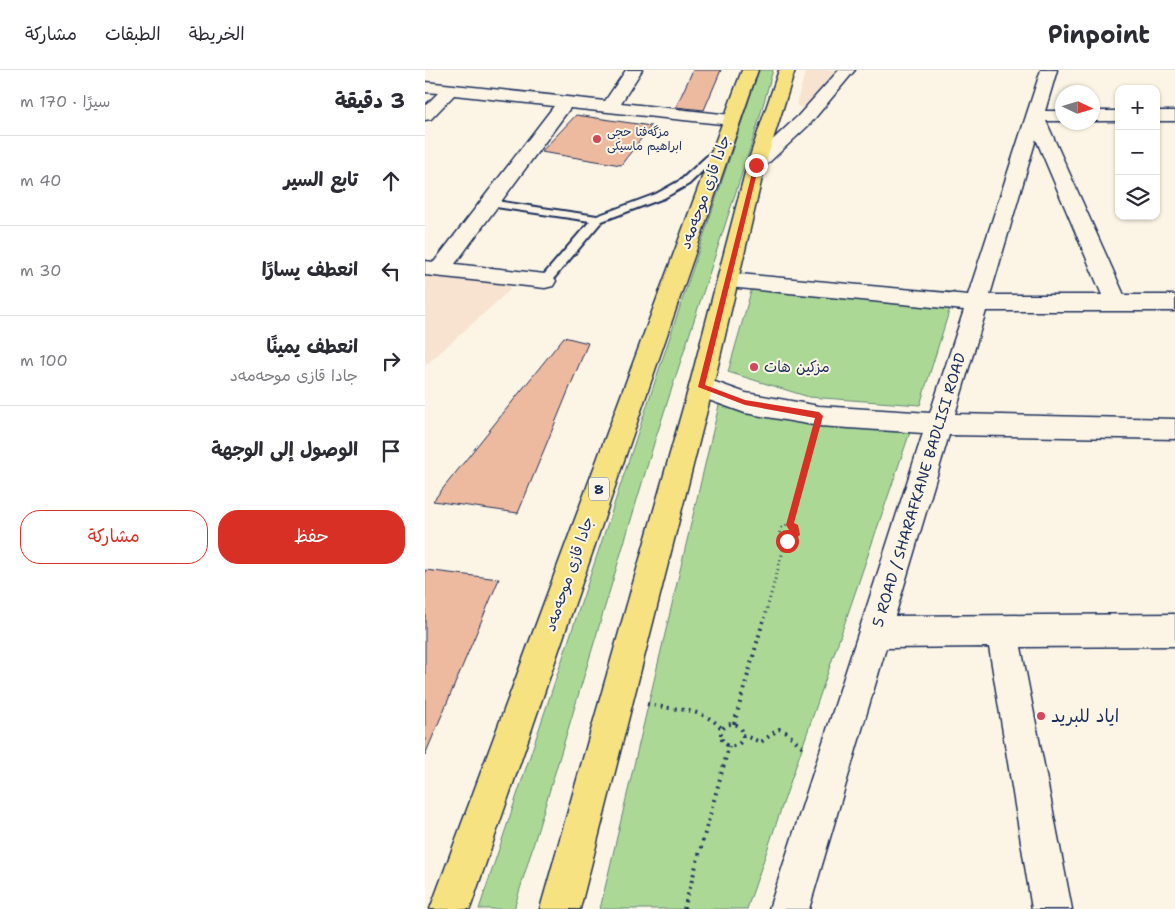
<!DOCTYPE html>
<html lang="ar">
<meta charset="utf-8">
<style>
body{margin:0;font-family:"Shantell Sans","Playpen Sans Arabic",sans-serif;background:#f2f2f3;color:#2b2b33;direction:rtl}
.controls{position:absolute;right:15px;top:15px;display:grid;overflow:hidden;border-radius:10px;box-shadow:0 1px 4px #0004}
.controls button{width:45px;height:45px;display:grid;place-items:center;padding:0;border:0;border-bottom:1px solid #e1e1e2;background:#fff;color:#2b2b33;font:25px sans-serif}
.compass{position:absolute;left:630px;top:15px;width:45px;height:45px;border-radius:50%;background:#fff;box-shadow:0 1px 4px #0004;rotate:94deg}
.stop{position:absolute;width:15px;height:15px;margin:-11px;border:4px solid #d93025;border-radius:50%;background:#fff}
.stop.end{background:#d93025;border-color:#fff;box-shadow:0 1px 5px #0008}
.list{margin:0;padding:0;list-style:none}
h2{display:flex;justify-content:space-between;align-items:center;height:65px;margin:0;padding:0 20px;font-size:21px}
h2 small{font-size:16px;font-weight:400;color:#7c7c81}
.list li{display:grid;grid-template-columns:32px 1fr auto;gap:15px;align-items:center;box-sizing:border-box;height:90px;padding:0 20px;border-top:1px solid #e1e1e2}
.list b{display:block;font-size:19px;white-space:nowrap}
.list p{margin:0;font-size:16px;white-space:nowrap;color:#7c7c81}
.list em{font-size:16px;font-style:normal;color:#7c7c81}
.actions{display:flex;gap:10px;padding:15px 20px}
.actions a{flex:1;padding:11px 0;border:1px solid #d93025;border-radius:20px;text-align:center;font-size:18px;color:#d93025}
.actions .main{background:#d93025;color:#fff}
.icon{flex:none;width:28px;height:28px;fill:none;stroke:currentColor;stroke-width:2;stroke-linecap:round;stroke-linejoin:round}
.map{position:relative;flex:none;width:750px;height:839px;overflow:hidden;direction:ltr}
header{display:flex;align-items:center;gap:30px;box-sizing:border-box;height:70px;padding:0 25px;background:#fff;border-bottom:1px solid #e1e1e2}
header strong{font-size:24px}
nav{display:flex;gap:28px;margin-inline-start:auto;font-size:18px}
main{display:flex}
aside{flex:1;background:#fff}
.map>svg:first-child{display:block}
.built{fill:#f8e3d0}
.green{fill:#acd896;stroke:#64847a}
.building{fill:#eeba9f;stroke:#1b2f5e}
.lines{fill:none;stroke-linecap:round;stroke-linejoin:round}
.lane-casing{stroke:#1b2f5e;stroke-width:4}
.street-casing{stroke:#1b2f5e;stroke-width:3}
.primary-casing{stroke:#1b2f5e;stroke-width:3}
.path-far1{stroke:#1b2f5e;stroke-width:3;stroke-dasharray:1 4;stroke-linecap:butt}
.path{stroke:#1b2f5e;stroke-width:4;stroke-dasharray:2 5;stroke-linecap:butt}
.lane{fill:#fcf5e5;fill-rule:evenodd}
.street{fill:#fcf5e5;fill-rule:evenodd}
.primary{fill:#f7e281;fill-rule:evenodd}
.route{fill:#d93025}
.poi-dot{fill:#d1495b;stroke:#fcf5e5;stroke-width:2}
.labels{text-anchor:middle;dominant-baseline:central;stroke-width:4;stroke-linejoin:round;paint-order:stroke}
.far-poi-label{font-size:12px;fill:#1b2f5e;stroke:#fcf5e5;text-anchor:start}
.shield{fill:#fcf5e5;stroke:#5e6a86;stroke-width:1}
.shield-label{font-size:14px;font-weight:bold;fill:#1b2f5e}
.street-label{font-size:15px;fill:#1b2f5e;stroke:#fcf5e5}
.poi-label{font-size:15px;fill:#1b2f5e;stroke:#fcf5e5;text-anchor:start}
.near-poi-label{font-size:18px;fill:#1b2f5e;stroke:#fcf5e5;text-anchor:start}
</style>
<header>
<strong>Pinpoint</strong>
<nav><a>الخريطة</a><a>الطبقات</a><a>مشاركة</a></nav>
</header>
<main>
<div class="map">
<svg width="750" height="839" viewBox="0 0 750 839">
<rect width="100%" height="100%" fill="#fcf5e5"/>
<filter id="ink" filterUnits="userSpaceOnUse"><feTurbulence type="fractalNoise" baseFrequency=".02" numOctaves="2"/><feDisplacementMap in="SourceGraphic" scale="10" xChannelSelector="R" yChannelSelector="G"/><feConvolveMatrix kernelMatrix="1 2 1 2 8 2 1 2 1" color-interpolation-filters="sRGB"/></filter>
<g filter="url(#ink)">
<!-- built -->
<path class="built" d="M381,0H411L379,39L371,35Z
M0,195L80,206L85,220L0,296Z"/>
<!-- green -->
<path class="green" d="M334,0H348L331,60L230,370L89,839H54Z
M329,211L530,222L495,335L384,327L303,302Z
M295,331L485,362L322,839H175Z"/>
<!-- building -->
<path class="building" d="M268,0H296L279,40L251,37Z
M151,45L226,56L196,95L116,82Z
M139,267L163,273L93,443L8,431Z
M0,500L74,509L0,685Z"/>
<g class="lines">
<!-- lane casing -->
<g class="lane-casing">
<path id="lane" d="M293,76L301,78L264,114L239,128L177,151L124,214H116V208L165,151L64,136L59,133L64,130L172,146L231,124L256,110Z"/>
</g>
<!-- street casing -->
<g class="street-casing">
<path id="street" d="M201,0H217L196,33L306,45L312,46L315,50L312,54L306,55L145,38L30,194L120,204L128,206L131,211L128,216L120,218L0,205V191L9,192L129,36L29,25L6,49L0,50V36L13,23L0,22V12L180,31Z
M414,0H430L385,54L337,99H325L322,95L325,91L373,46Z
M616,0H632L620,41H638V51H621L699,225H750V241H561L530,344L750,349V369L524,365L470,546L750,544V576L596,577L647,839H607L564,577L461,578L384,839H344L498,363L394,356L320,343L267,324L264,317L267,310L276,307L321,323L394,336L505,343L539,240L303,217L295,215L292,210L295,205L303,203L543,225ZM611,69L677,225H565Z
M668,41H694V51H668Z
M731,41H750V51H731Z"/>
</g>
<!-- primary casing -->
<g class="primary-casing">
<path id="primary" d="M317,0H333L45,839H5Z
M354,0H370L340,95L288,317L155,839H115L264,317L322,95Z"/>
</g>
<!-- path-far1 -->
<path class="path-far1" d="M355 463a8 8 0 1 1 16 0a8 8 0 1 1-16 0Z
M365,455L388,369
M338,553L361,470"/>
<!-- path -->
<path class="path" d="M222,634C249,641 278,636 298,660
M309,654L338,551
M296 665a11 11 0 1 1 22 0a11 11 0 1 1-22 0Z
M317,665L336,672L354,659L361,662L381,680
M259,839L304,676"/>
<!-- lane -->
<use href="#lane" class="lane"/>
<!-- street -->
<use href="#street" class="street"/>
<!-- primary -->
<use href="#primary" class="primary"/>
</g>
</g>
<!-- route -->
<path class="route" d="M331,94L334,95L280,315L320,330L394,342L398,346L369,453L373,455L375,465L362,475L358,471L366,463L361,455L390,348L320,335L273,317L329,95Z"/>
<!-- markers -->
<g class="poi-dot">
<circle cx="172" cy="69" r="5"/>
<circle cx="329" cy="297" r="5"/>
<circle cx="616" cy="646" r="5"/>
</g>
<g class="labels">
<!-- far-poi labels -->
<g class="far-poi-label">
<text x="182" y="62">مزگه‌فتا حجی<tspan x="182" dy="14">ابراهیم ماسیکی</tspan></text>
</g>
<!-- shield labels -->
<rect class="shield" x="164" y="407.5" width="20" height="23" rx="4"/>
<g class="shield-label">
<text x="174" y="419">8</text>
</g>
<!-- street labels -->
<g class="street-label">
<text transform="translate(280 122) rotate(-70)">جادا قازی موحەمەد</text>
<text transform="translate(494 420) rotate(-73)">5 ROAD / SHARAFKANE BADLISI ROAD</text>
<text transform="translate(144 504) rotate(-71)">جادا قازی موحەمەد</text>
</g>
<!-- poi labels -->
<g class="poi-label">
<text x="339" y="297">مزكين هات</text>
</g>
<!-- near-poi labels -->
<g class="near-poi-label">
<text x="626" y="646">اياد للبريد</text>
</g>
</g>
</svg>
<div class="controls">
<button>+</button>
<button>−</button>
<button><svg class="icon" aria-label="layers" viewBox="0 0 24 24"><path d="M12 4l9 5-9 5-9-5zM3 14l9 5 9-5"/></svg></button>
</div>
<svg class="compass" viewBox="-18 -18 36 36"><path d="M0-13l5 13h-10z" fill="#e53935"/><path d="M0 13l5-13h-10z" fill="#7c7c81"/></svg>
<div class="stop" style="left:362px;top:471px"></div>
<div class="stop end" style="left:331px;top:95px"></div>
</div>
<aside>
<h2>3 دقيقة<small>سيرًا · 170 m</small></h2>
<ul class="list">
<li><svg class="icon" aria-label="ahead" viewBox="0 0 24 24"><path d="M12 20V5M6 11l6-6 6 6"/></svg><div><b>تابع السير</b></div><em>40 m</em></li>
<li><svg class="icon" aria-label="left" viewBox="0 0 24 24"><path d="M17 20v-9H6M10 6l-5 5 5 5"/></svg><div><b>انعطف يسارًا</b></div><em>30 m</em></li>
<li><svg class="icon" aria-label="right" viewBox="0 0 24 24"><path d="M7 20v-9h11M14 6l5 5-5 5"/></svg><div><b>انعطف يمينًا</b><p>جادا قازی موحەمەد</p></div><em>100 m</em></li>
<li><svg class="icon" aria-label="arrive" viewBox="0 0 24 24"><path d="M6 21V4h12l-3 4 3 4H6"/></svg><div><b>الوصول إلى الوجهة</b></div></li>
</ul>
<div class="actions"><a class="main">حفظ</a><a>مشاركة</a></div>
</aside>
</main>
